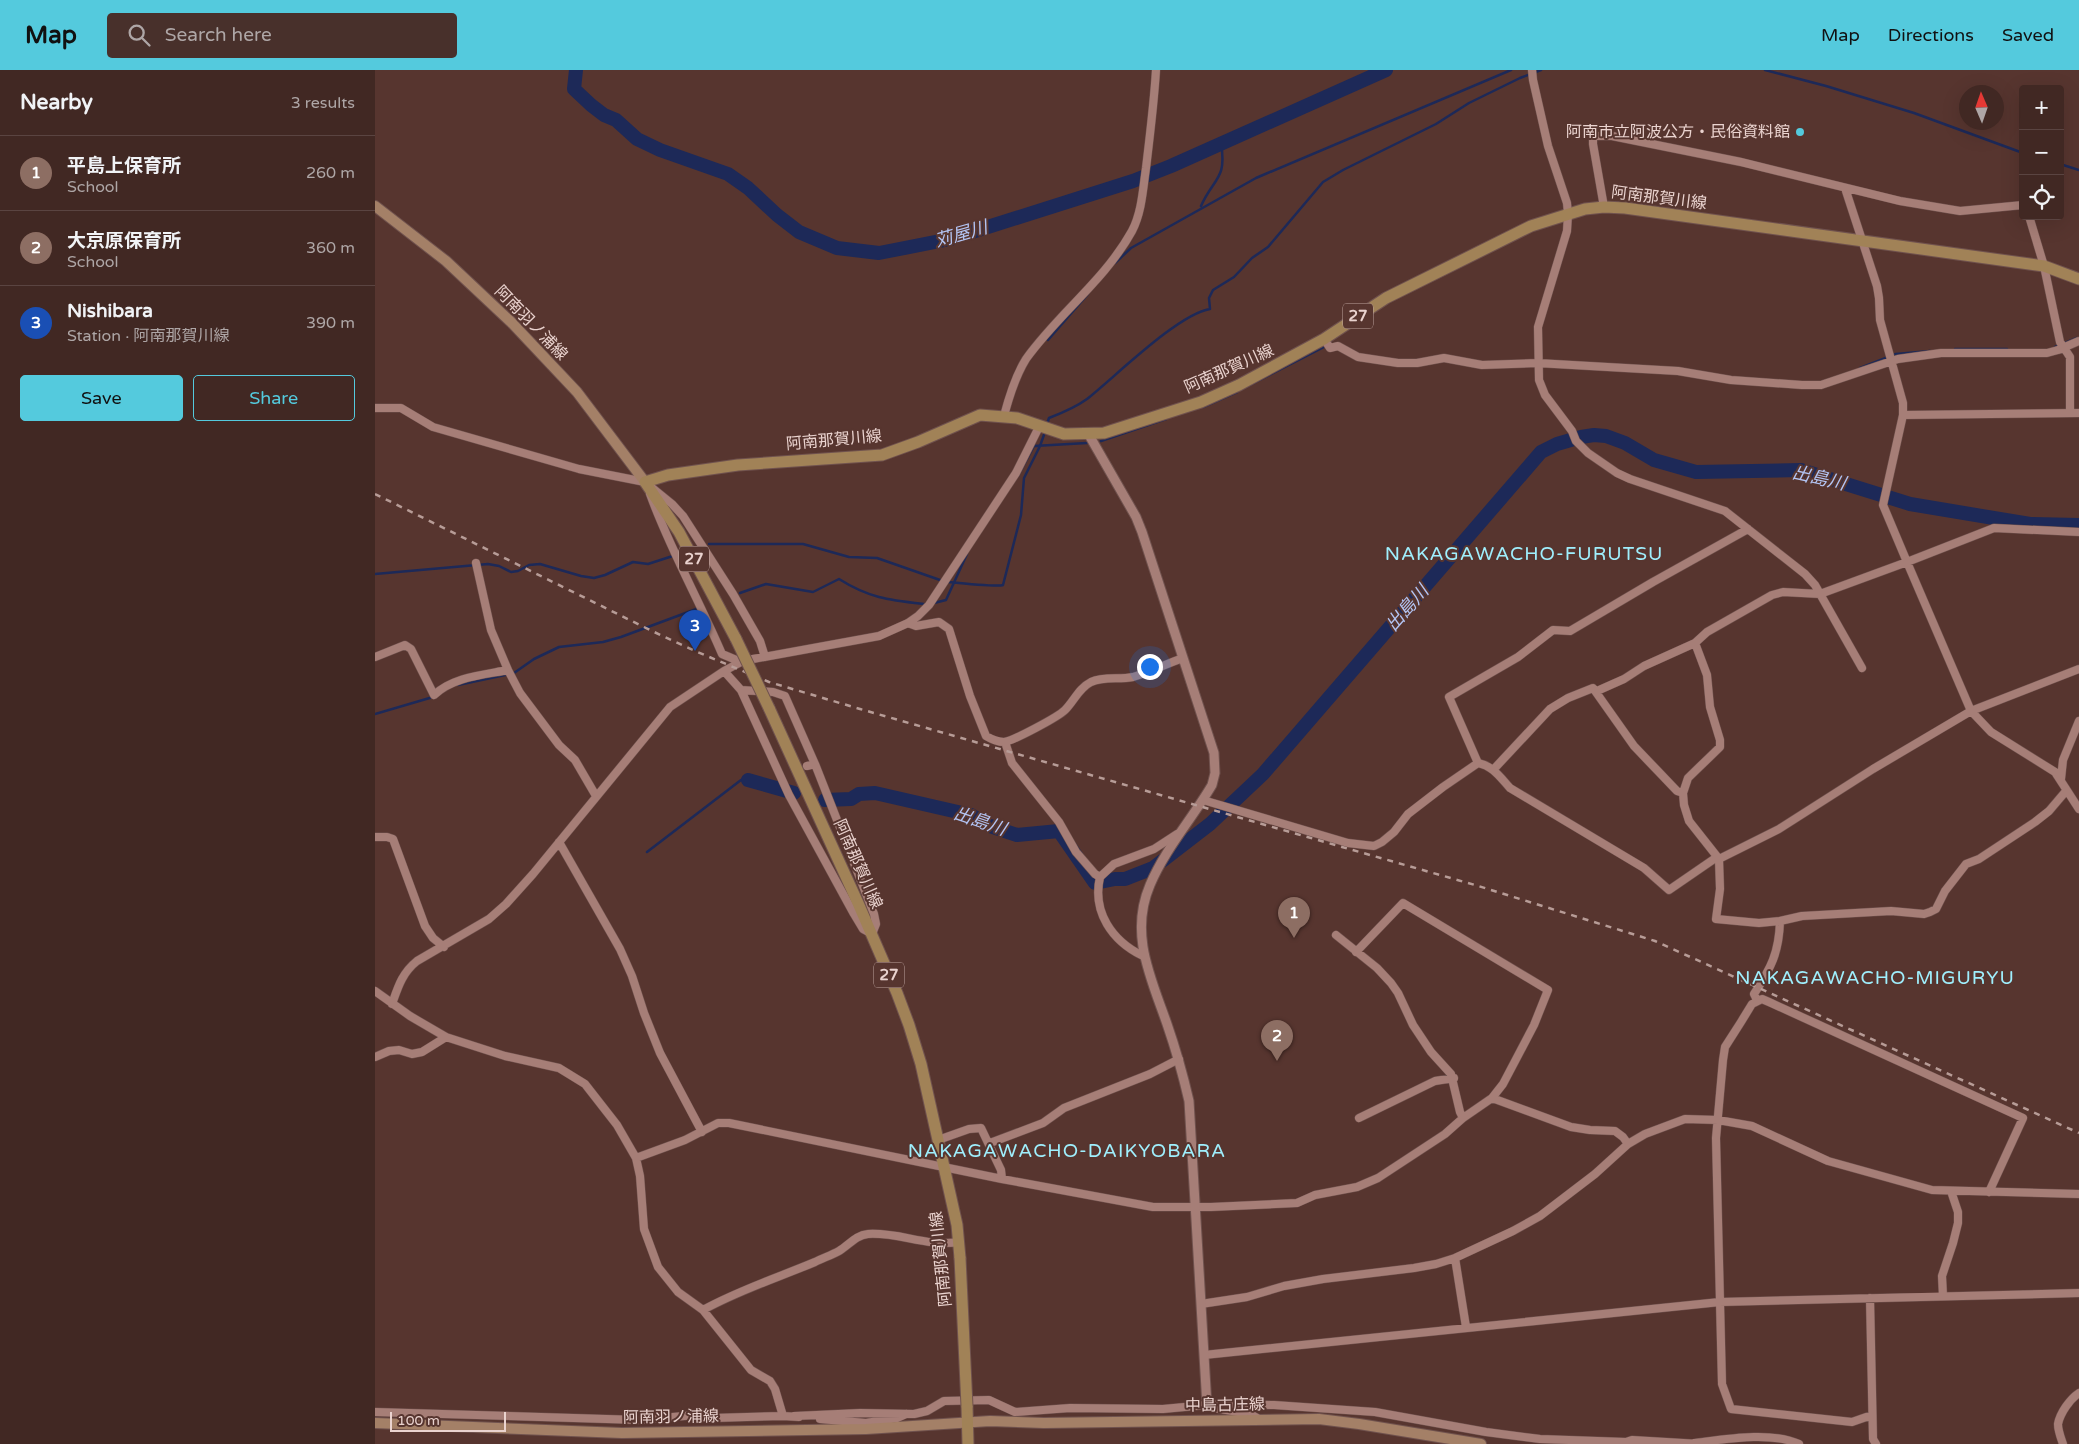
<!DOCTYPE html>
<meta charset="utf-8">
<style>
body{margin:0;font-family:"Varela Round","Noto Sans JP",sans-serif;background:#48302b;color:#f1f3f6}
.controls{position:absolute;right:15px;top:15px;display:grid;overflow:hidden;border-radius:5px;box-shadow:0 5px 20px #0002}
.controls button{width:45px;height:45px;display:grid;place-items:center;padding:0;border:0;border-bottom:1px solid #5a4441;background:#412823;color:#f1f3f6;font:25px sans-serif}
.compass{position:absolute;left:1584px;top:15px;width:45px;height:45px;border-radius:50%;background:#412823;box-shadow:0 5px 20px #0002;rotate:358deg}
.scale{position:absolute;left:15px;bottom:12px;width:116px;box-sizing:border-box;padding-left:5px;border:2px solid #ead3cf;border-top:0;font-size:14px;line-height:18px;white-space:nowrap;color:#ead3cf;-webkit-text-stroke:4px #57352f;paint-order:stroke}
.you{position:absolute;left:774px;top:596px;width:18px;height:18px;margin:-12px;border:4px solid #fff;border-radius:50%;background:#1a73e8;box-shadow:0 0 0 8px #1a73e833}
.badge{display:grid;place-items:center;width:32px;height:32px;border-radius:50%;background:#54cadd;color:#fff;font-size:16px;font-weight:700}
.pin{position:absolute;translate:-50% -41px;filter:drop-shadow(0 1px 2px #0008)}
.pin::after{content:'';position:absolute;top:26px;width:18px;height:15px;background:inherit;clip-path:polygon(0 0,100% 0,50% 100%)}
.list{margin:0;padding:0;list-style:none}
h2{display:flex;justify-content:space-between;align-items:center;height:65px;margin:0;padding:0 20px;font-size:21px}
h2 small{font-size:16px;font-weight:400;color:#aea6a6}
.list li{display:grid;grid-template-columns:32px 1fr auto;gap:15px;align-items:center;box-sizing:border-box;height:75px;padding:0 20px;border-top:1px solid #5a4441}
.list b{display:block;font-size:19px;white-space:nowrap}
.list p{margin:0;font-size:16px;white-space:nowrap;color:#aea6a6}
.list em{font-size:16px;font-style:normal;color:#aea6a6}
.actions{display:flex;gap:10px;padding:15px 20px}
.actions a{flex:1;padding:11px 0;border:1px solid #54cadd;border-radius:5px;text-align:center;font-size:18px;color:#54cadd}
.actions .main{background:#54cadd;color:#111}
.icon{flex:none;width:28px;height:28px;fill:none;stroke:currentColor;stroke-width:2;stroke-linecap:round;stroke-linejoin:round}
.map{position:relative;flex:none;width:1704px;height:1374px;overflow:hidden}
header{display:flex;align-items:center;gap:30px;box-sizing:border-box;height:70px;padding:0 25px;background:#54cadd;color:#111}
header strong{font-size:24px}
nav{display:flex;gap:28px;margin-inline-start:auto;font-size:18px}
.search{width:350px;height:45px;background:#48302b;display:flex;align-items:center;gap:12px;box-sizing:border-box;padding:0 18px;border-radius:5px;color:#aea6a6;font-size:19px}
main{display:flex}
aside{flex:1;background:#412823}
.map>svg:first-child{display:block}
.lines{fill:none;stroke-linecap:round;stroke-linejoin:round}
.stream{stroke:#1d2958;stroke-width:2.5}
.river{stroke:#1d2958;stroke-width:14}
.minor-casing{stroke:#70524e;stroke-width:9}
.tertiary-casing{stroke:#70524e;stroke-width:11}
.secondary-casing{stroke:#70524e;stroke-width:12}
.primary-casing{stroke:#70524e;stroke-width:13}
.minor{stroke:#a67e77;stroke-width:8}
.tertiary{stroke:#a67e77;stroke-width:9}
.secondary{stroke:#a48067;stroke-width:10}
.primary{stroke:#a18257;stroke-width:11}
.rail{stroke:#b79c97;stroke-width:2.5;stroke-dasharray:6 6;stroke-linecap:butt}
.primary-bridge-casing{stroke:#70524e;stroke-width:13;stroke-linecap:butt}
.primary-bridge{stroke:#a18257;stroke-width:11}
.poi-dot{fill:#54cadd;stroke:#57352f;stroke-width:2}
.labels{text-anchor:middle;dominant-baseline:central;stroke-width:4;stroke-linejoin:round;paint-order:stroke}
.shield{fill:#57352f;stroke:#bea49f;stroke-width:1}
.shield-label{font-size:15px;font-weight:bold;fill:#ead3cf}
.poi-label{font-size:16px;fill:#ead3cf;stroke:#57352f;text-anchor:end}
.street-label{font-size:16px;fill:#ead3cf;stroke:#57352f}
.water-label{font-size:18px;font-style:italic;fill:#b3c4f3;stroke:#57352f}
.quarter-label{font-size:19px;letter-spacing:1px;fill:#9feffd;stroke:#57352f}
</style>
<header>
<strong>Map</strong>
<div class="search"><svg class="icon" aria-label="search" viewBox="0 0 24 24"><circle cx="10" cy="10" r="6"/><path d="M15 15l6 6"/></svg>Search here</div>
<nav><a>Map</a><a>Directions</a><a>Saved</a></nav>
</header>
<main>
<aside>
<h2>Nearby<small>3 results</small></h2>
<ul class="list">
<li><span class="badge" style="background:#8d6e63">1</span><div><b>平島上保育所</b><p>School</p></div><em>260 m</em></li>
<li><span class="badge" style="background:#8d6e63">2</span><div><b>大京原保育所</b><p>School</p></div><em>360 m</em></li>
<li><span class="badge" style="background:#1a4fb4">3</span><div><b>Nishibara</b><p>Station · 阿南那賀川線</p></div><em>390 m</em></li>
</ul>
<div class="actions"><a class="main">Save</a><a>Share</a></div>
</aside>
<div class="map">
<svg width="1704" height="1374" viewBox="0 0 1704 1374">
<rect width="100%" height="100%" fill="#57352f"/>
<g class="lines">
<!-- stream -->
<path class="stream" d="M1390,0L1451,16L1539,43L1648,83
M1685,94L1704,100
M826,136C839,107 852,110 846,73
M740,193L756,178L881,108L1136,0
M673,270L713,224
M1680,277L1702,268
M1580,279H1632
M1485,298L1521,284L1555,281
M867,319L951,276
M828,337L862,322
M672,354L674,348C687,343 701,337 712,329C740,307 803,244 835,239L834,228L838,220L859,207L877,188L893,177L948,112L968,100L1061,54L1094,33L1145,8L1166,0
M726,371L791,349
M643,406L659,376L712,373
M334,474H428L474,487L502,488L565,510
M0,504L113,494L124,496L136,502L143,501L154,495L165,494L206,506L219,508L230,505L258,492L273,494L307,483
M573,512C583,513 623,517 628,515L646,445L649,408L665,376L670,362
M365,523L391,514L438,522L464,509C494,528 514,530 549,534
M559,533L571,530L592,484
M83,615L139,603L159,589L184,577L228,572L246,567L324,538
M0,644L58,627
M272,782L366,710H373"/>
<!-- river -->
<path class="river" d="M201,0L199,19L216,35L229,45L241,50L262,69L285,80L353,104L373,118L402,145L424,162L462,178L504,183L575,169L758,111L796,96L1011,0
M373,710L419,723
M450,730L476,729L484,724L500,723L596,745L615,756L642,765L684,761L720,813L740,809H750L778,798L835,754L888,704L1166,382L1182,374L1206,367L1219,365L1231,366L1250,373L1279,390L1321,402L1426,400L1535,434L1655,454L1704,455"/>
<!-- minor casing -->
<g class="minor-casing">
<path id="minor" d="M1157,0L1158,10L1173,76L1192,133L1193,144L1192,161L1163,257L1164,310L1170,325L1197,361L1201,371L1213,383L1242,403L1255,409L1350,441L1430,504L1440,515L1487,598
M1470,118L1502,216L1504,228L1505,250L1528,333V345L1508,435L1532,492L1619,458L1704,462
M1229,137L1218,74V68L1220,66H1237L1366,92L1525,131L1585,141L1648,135
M1654,146L1669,196L1685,272L1695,287V343
M949,269L955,278L963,276L983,287L1023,293H1042L1069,288L1107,295L1162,293L1303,301L1356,310L1427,315H1446L1523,289L1566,283H1672L1683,280L1704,271
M0,338H26L58,357L204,399L270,412L297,434L308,446L358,524L385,571L390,587
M1528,345L1704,343
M629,346C634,327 641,305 651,289C683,244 730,210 757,161C767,142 768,118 771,98C775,65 779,33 781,0
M275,424C295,479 324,530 347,584L366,592
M101,493L116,560L133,600L145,623L184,675L200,690L221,726
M533,553L541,556L564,552L574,559L595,626L611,666C616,669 623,672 629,672C638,671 683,647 690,640C699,631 704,618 716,612C729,606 744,610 758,607C775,602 791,594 808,588
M1320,573L1332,605L1335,637L1345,670V677L1313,708L1308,723L1309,735L1314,751L1344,789L1345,819L1341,849L1384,853L1405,851
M0,587L30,575L36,579L59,625C78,607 107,605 133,600
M349,601L366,592L378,589L504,566L533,553L543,546L554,535L641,403L664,357
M366,620L398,622L410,626L440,694L432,696
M1222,621L1249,609L1269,596L1320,573L1332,562L1397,525L1408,522L1445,524L1532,492L1596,641L1616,662L1680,702L1704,739
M630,672L637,693L684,752L701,782L720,804L725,807
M1103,693L1074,627L1143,587L1178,560L1195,561L1278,512L1373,459
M1118,700L1175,639L1193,628L1218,618L1259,676L1302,721L1308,723
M1686,709L1688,690L1704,651
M828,730L973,773L999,776L1007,772L1019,762L1033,744L1068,717L1103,693C1118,696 1125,707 1135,718L1269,798L1294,820L1342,787
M0,767H12L18,769L50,856L58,868L69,877
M184,772L245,879L257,906L269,943L285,983L327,1062
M1344,789L1404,759L1498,699L1596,641L1704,599
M961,865L1002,898L1016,913L1023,923L1038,955L1056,982L1076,1004L1085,1042L1088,1048
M768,886C737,871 717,842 725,807L739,794L779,779L802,764
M0,921L35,946L71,967L130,986L184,998L210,1014L242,1055L261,1088L265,1106L269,1159L283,1197L303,1222L328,1240L376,1300L395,1311L400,1319L408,1346L424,1347
M1382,930L1379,924C1396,898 1404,883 1405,851L1427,846L1516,841L1549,844L1555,842L1561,839L1570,821L1591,794L1604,789L1660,752L1674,741L1691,721
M17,934C23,917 27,903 42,891L114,849L131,834L158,804L295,637L349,601L366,620L414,725L479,844L488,859L497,864L501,854L499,844L440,694
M0,987L14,981L24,980L37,984L47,982L71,967
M1117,1028L1196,1057L1215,1060L1240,1061L1248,1067L1253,1074
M984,1048L1060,1011L1079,1008
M563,1070L594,1059L606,1058L626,1100L627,1109
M615,1073L668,1053L689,1038L775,1004L804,989
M261,1088L310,1070L343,1053H354L627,1109L778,1137H836L922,1133L940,1125L982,1117L1003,1108L1070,1064L1088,1048L1117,1028L1128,1014L1159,955L1173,920L1028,833L981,882
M1614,1122L1648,1048L1394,932L1387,929L1377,934L1366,952L1350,977L1348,990L1341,1068L1345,1232L1704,1223
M1080,1188L1091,1257
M1568,1226L1567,1206L1578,1173L1583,1153V1142L1576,1121
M1495,1228L1498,1369L1501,1374
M826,1234L872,1227L909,1216L948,1209L1039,1198L1061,1194L1080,1188L1138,1161L1165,1146L1220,1104L1253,1074L1270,1064L1310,1049L1343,1050L1377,1056L1453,1091L1557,1120L1704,1124
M328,1240C364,1220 402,1208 440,1192C448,1188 457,1185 464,1181C474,1175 481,1165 493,1164C525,1162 550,1177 584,1172
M829,1285L1345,1232L1347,1314L1356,1339L1477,1352L1497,1345
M833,1337L875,1344L884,1349
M0,1342L264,1350L332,1344L337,1345L338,1348L408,1346
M420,1346L485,1343L539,1344L552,1341L569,1331L614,1330L640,1342L695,1338L788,1339L842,1334L899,1335L1000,1342L1111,1362L1165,1369L1251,1372L1257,1370L1325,1374
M445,1349L491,1353
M491,1357V1353L522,1348L531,1344
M1320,1373C1351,1369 1396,1361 1424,1374
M1688,1374C1686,1368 1683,1361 1683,1354C1685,1343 1695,1329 1704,1323"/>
</g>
<!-- tertiary casing -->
<g class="tertiary-casing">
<path id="tertiary" d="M714,365L761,447L767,462L839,683L840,703L837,715C817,749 790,779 775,815C754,864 776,908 792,954C801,980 808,1005 814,1031L832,1336"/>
</g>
<!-- secondary casing -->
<g class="secondary-casing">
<path id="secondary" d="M0,136L71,191L136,252L202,322L270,412
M0,1353L247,1363L491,1359L615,1351L669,1353L944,1349L984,1354L1106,1374"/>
</g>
<!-- primary casing -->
<g class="primary-casing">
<path id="primary" d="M361,569L304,462L270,412L293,405L363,395L507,385L543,372L605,345L642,348L689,364L729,363L826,332L864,315L949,269L1011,228L1156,156L1210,139L1229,137L1250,138L1669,196L1704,209
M394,638L483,833L522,923L534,955L546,994L563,1070L582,1155L585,1188
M592,1336L593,1374"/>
</g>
<!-- minor -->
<use href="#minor" class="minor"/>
<!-- tertiary -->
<use href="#tertiary" class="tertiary"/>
<!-- secondary -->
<use href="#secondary" class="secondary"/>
<!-- primary -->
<use href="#primary" class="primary"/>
<!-- rail -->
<path class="rail" d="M0,424L277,561L320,581L394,612L485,639L1100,815L1280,871L1704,1063"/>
<!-- primary-bridge casing -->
<g class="primary-bridge-casing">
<path id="primary-bridge" d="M361,569L394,638
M585,1188L592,1336"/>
</g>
<!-- primary-bridge -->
<use href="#primary-bridge" class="primary-bridge"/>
</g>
<!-- markers -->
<circle class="poi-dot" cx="1425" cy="62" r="5"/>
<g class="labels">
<!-- shield labels -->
<g class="shield">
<rect x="968" y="233.5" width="30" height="25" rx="4"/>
<rect x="304" y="476.5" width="30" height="25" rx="4"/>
<rect x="499" y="892.5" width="30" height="25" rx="4"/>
</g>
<g class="shield-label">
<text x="983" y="246">27</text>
<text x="319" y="489">27</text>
<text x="514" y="905">27</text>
</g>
<!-- poi labels -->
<g class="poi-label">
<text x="1415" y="62">阿南市立阿波公方・民俗資料館</text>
</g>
<!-- street labels -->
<g class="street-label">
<text transform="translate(1284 128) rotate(7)">阿南那賀川線</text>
<text transform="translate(156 253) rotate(46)">阿南羽ノ浦線</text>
<text transform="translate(854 299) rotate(-24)">阿南那賀川線</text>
<text transform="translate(459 370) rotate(-5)">阿南那賀川線</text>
<text transform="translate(483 794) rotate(66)">阿南那賀川線</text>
<text transform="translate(566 1189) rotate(-96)">阿南那賀川線</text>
<text transform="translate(850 1335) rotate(-1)">中島古庄線</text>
<text transform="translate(296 1347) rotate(-1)">阿南羽ノ浦線</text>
</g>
<!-- water labels -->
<g class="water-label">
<text transform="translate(586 164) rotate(-16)">苅屋川</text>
<text transform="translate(1444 408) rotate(13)">出島川</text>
<text transform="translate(1032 538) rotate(-49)">出島川</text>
<text transform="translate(605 751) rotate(19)">出島川</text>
</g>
<!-- quarter labels -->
<g class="quarter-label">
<text x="1149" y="484">NAKAGAWACHO-FURUTSU</text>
<text x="1500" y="908">NAKAGAWACHO-MIGURYU</text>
<text x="692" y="1081">NAKAGAWACHO-DAIKYOBARA</text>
</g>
</g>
</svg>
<div class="controls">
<button>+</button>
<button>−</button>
<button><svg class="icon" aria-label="locate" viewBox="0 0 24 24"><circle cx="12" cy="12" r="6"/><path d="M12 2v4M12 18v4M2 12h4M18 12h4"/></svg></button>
</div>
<svg class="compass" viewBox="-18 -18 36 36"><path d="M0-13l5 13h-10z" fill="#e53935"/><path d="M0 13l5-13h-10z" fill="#aea6a6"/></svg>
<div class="scale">100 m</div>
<div class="you"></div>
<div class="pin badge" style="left:919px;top:868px;background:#8d6e63">1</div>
<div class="pin badge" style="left:902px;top:991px;background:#8d6e63">2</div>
<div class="pin badge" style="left:320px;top:581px;background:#1a4fb4">3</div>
</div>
</main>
